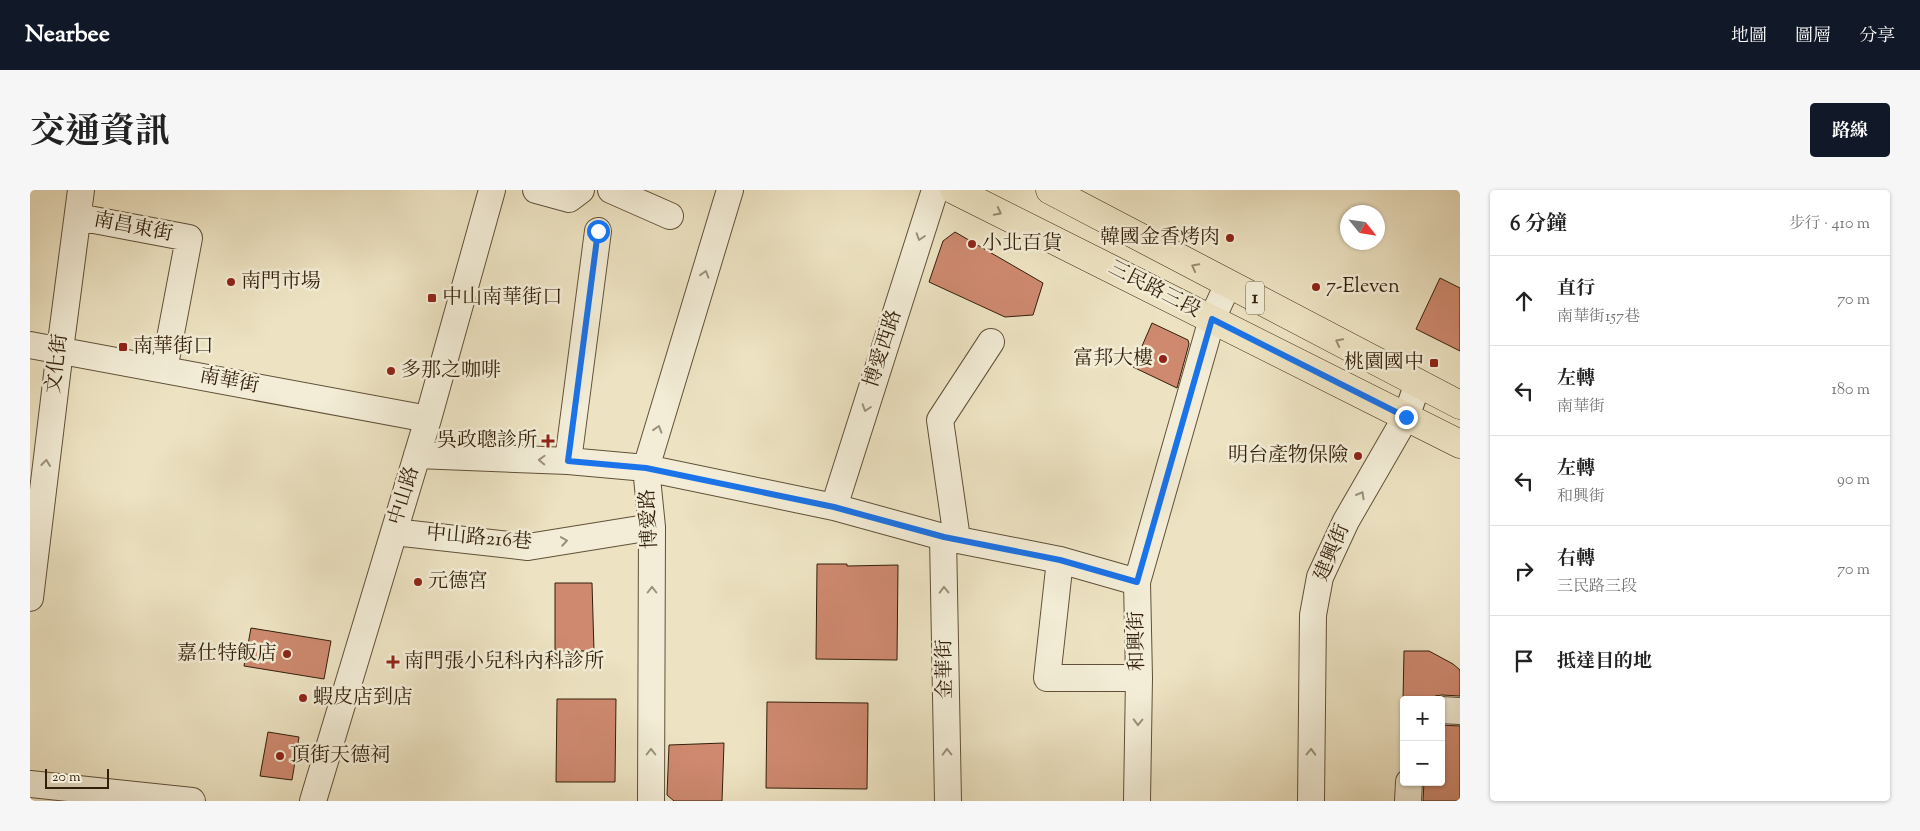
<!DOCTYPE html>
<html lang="zh-TW">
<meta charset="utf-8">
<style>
body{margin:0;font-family:"Sorts Mill Goudy","Noto Serif TC",serif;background:#f6f6f6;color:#222}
.controls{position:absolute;right:15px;bottom:15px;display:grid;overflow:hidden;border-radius:5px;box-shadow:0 1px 4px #0004}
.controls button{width:45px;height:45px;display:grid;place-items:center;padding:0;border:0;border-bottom:1px solid #e0e0e0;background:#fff;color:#222;font:25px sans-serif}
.compass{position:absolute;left:1310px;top:15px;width:45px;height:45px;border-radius:50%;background:#fff;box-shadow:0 1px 4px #0004;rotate:120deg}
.scale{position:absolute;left:15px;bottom:12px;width:64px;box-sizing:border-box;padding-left:5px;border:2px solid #321f0a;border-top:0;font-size:14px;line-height:18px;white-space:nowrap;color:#321f0a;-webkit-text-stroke:4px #f3edd7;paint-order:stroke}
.stop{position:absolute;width:15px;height:15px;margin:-11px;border:4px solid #1a73e8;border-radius:50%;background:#fff}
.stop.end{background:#1a73e8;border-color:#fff;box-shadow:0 1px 5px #0008}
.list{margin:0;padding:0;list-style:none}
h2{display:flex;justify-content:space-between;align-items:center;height:65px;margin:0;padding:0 20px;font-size:21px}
h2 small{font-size:16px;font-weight:400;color:#767676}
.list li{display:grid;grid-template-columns:32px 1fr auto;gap:15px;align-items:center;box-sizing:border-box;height:90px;padding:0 20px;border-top:1px solid #e0e0e0}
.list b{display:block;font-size:19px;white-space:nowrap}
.list p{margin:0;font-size:16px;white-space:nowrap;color:#767676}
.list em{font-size:16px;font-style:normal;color:#767676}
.icon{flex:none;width:28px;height:28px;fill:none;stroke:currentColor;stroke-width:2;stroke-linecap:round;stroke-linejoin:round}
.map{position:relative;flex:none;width:1430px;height:611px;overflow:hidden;border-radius:5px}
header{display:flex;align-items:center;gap:30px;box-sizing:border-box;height:70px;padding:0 25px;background:#111827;color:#fff}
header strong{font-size:24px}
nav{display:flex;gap:28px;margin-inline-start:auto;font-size:18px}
.intro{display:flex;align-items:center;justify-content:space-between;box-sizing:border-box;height:120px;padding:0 30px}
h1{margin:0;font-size:35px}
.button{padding:12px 22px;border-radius:5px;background:#111827;color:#fff;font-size:18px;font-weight:700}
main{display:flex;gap:30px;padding:0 30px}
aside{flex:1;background:#fff;border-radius:5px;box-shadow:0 1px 4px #0004}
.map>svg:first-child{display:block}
.building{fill:#ce896f;stroke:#321f0a}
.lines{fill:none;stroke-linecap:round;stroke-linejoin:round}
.minor-casing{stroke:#615038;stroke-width:28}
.major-casing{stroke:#321f0a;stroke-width:29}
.minor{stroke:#f3edd7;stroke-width:26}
.major{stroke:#ede3c2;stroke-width:28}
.oneway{stroke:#998b6f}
.oneway2{stroke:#9c907b}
.route{stroke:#1a73e8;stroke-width:6}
.poi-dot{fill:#8f2418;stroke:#f3edd7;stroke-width:2}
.labels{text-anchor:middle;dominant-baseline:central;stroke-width:5;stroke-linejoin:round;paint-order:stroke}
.shield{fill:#f3edd7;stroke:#6c5d48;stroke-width:1}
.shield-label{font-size:19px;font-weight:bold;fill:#321f0a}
.street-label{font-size:20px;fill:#321f0a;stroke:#f3edd7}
.poi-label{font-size:20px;fill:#321f0a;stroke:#f3edd7;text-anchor:start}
</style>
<header>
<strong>Nearbee</strong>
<nav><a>地圖</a><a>圖層</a><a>分享</a></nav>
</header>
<div class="intro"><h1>交通資訊</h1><a class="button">路線</a></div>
<main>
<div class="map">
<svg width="1430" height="611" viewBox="0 0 1430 611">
<rect width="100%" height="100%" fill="#ede3c2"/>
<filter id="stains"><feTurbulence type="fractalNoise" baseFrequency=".004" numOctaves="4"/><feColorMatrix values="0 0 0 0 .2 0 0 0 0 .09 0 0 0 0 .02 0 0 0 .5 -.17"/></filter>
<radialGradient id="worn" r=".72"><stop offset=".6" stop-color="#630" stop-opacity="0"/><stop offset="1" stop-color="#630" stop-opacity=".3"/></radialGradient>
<!-- building -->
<path class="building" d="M925,42L1013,93L1003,125L975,127L899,92L913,51Z
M1410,88L1430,98V161L1386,139Z
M1122,133L1158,150L1159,154L1147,198L1103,177Z
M787,374H817V376L868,375L867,470L786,469Z
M525,393H562L564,461H525Z
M221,438L301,451L294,489L214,476Z
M1374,461H1399L1423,474L1430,480V506L1412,505L1405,506L1401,510H1373Z
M527,509H586L585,592H526Z
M737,512L838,513L837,599L736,598Z
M1411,535L1430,536V611H1393L1394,592H1411Z
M238,542L269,547L262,590L230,586Z
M694,553L692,611H644L637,605L639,555Z"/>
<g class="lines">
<!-- minor casing -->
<g class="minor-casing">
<path id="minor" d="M506,0L539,9L551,0
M581,0L640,26
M48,27L159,48L134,180
M0,155L398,229
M387,265L538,271L616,278L804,317L913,347L1030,370L1107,392
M538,271L568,41
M804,317L905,0
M364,342L498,357L622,337
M913,347L918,611
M927,349L910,230L961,152
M1030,370L1017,488H1109
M0,408L30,160L51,0
M1411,520L1430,521
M0,594L162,611
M283,611L398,229L462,0
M621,611L622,337L616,278L700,0
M1107,611L1109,488L1107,392L1182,129L1198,94
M1281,611L1283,425L1290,387L1316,331L1376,227L1388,193
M1378,611L1379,592"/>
</g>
<!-- major casing -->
<g class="major-casing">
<path id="major" d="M924,0L1430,254
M1020,0L1430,215"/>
</g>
<!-- minor -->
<use href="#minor" class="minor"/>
<!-- major -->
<use href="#major" class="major"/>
</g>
<!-- one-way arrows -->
<defs><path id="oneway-chevron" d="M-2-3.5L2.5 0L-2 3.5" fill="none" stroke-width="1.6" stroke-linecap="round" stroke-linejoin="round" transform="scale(1.25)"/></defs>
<g class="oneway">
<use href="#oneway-chevron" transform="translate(968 22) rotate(27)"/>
<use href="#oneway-chevron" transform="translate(1165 77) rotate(-152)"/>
<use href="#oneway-chevron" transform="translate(1309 152) rotate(-153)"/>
</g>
<g class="oneway2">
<use href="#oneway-chevron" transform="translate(890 47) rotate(108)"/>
<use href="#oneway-chevron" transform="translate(675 84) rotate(-73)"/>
<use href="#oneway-chevron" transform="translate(836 218) rotate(108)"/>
<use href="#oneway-chevron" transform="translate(628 239) rotate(-73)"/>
<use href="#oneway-chevron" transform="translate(512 270) rotate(-178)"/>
<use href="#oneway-chevron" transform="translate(16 273) rotate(-83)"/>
<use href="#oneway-chevron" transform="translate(1331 305) rotate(-60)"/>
<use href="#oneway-chevron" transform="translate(534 351) rotate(-9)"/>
<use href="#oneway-chevron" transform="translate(622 400) rotate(-90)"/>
<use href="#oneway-chevron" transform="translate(914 400) rotate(-91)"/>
<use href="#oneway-chevron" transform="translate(1108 532) rotate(91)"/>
<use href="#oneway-chevron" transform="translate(621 562) rotate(-90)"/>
<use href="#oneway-chevron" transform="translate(917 562) rotate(-91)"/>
<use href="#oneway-chevron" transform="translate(1281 562) rotate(-89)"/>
</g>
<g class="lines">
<!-- route -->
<path class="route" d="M568,41L538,271L616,278L804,317L914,347L1030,370L1107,392L1182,129L1376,227"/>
</g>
<!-- markers -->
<g class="poi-dot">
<circle cx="1200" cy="48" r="5"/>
<circle cx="942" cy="54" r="5"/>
<circle cx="201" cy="92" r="5"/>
<circle cx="1286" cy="97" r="5"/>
<rect x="397" y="103" width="10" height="10" rx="2.5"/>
<rect x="88" y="152" width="10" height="10" rx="2.5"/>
<circle cx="1133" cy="169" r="5"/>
<rect x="1399" y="168" width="10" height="10" rx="2.5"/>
<circle cx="361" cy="181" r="5"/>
<path d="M515.5 243.5h5v5h5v5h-5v5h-5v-5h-5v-5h5z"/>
<circle cx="1328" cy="266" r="5"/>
<circle cx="388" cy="392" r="5"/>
<circle cx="257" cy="464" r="5"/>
<path d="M360.5 464.5h5v5h5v5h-5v5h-5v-5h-5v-5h5z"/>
<circle cx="273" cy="508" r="5"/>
<circle cx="250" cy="566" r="5"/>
</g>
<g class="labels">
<!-- shield labels -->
<rect class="shield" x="1216" y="91.5" width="18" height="33" rx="4"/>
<g class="shield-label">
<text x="1225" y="108">1</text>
</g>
<!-- street labels -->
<g class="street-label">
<text transform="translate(103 38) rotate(11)">南昌東街</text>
<text transform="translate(1124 100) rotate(27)">三民路三段</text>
<text transform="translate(854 159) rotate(-72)">博愛西路</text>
<text transform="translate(28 174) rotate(-83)">文化街</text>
<text transform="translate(199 192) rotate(11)">南華街</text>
<text transform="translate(375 306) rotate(-73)">中山路</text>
<text transform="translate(620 329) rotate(-93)">博愛路</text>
<text transform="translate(449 349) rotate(5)">中山路216巷</text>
<text transform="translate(1303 363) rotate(-67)">建興街</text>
<text transform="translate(1108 451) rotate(-91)">和興街</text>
<text transform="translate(916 479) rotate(-91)">金華街</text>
</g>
<!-- poi labels -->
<g class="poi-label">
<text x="1190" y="48" text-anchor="end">韓國金香烤肉</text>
<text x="952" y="54">小北百貨</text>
<text x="211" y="92">南門市場</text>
<text x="1296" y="97">7-Eleven</text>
<text x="412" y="108">中山南華街口</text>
<text x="103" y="157">南華街口</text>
<text x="1123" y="169" text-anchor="end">富邦大樓</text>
<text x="1394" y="173" text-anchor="end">桃園國中</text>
<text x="371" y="181">多那之咖啡</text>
<text x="507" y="251" text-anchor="end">吳政聰診所</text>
<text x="1318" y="266" text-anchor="end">明台產物保險</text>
<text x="398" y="392">元德宮</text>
<text x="247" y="464" text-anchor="end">嘉仕特飯店</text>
<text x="374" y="472">南門張小兒科內科診所</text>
<text x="283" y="508">蝦皮店到店</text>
<text x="260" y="566">頂街天德祠</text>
</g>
</g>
<rect width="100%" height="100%" filter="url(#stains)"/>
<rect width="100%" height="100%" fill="url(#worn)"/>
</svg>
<div class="controls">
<button>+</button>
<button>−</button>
</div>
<svg class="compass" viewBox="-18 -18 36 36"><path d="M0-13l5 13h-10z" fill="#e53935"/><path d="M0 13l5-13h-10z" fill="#767676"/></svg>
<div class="scale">20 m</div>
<div class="stop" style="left:568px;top:41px"></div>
<div class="stop end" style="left:1376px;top:227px"></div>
</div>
<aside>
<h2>6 分鐘<small>步行 · 410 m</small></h2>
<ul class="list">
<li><svg class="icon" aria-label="ahead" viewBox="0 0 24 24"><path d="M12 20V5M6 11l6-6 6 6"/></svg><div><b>直行</b><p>南華街157巷</p></div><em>70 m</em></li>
<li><svg class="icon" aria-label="left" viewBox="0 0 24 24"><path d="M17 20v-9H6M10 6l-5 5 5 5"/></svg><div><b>左轉</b><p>南華街</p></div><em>180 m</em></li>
<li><svg class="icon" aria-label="left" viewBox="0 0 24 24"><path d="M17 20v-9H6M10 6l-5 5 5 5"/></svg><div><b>左轉</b><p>和興街</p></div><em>90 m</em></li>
<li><svg class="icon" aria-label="right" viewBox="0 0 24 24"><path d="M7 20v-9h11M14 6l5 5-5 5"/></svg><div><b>右轉</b><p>三民路三段</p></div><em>70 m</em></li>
<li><svg class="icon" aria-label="arrive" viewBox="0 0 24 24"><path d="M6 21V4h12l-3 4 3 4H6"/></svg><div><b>抵達目的地</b></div></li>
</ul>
</aside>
</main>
